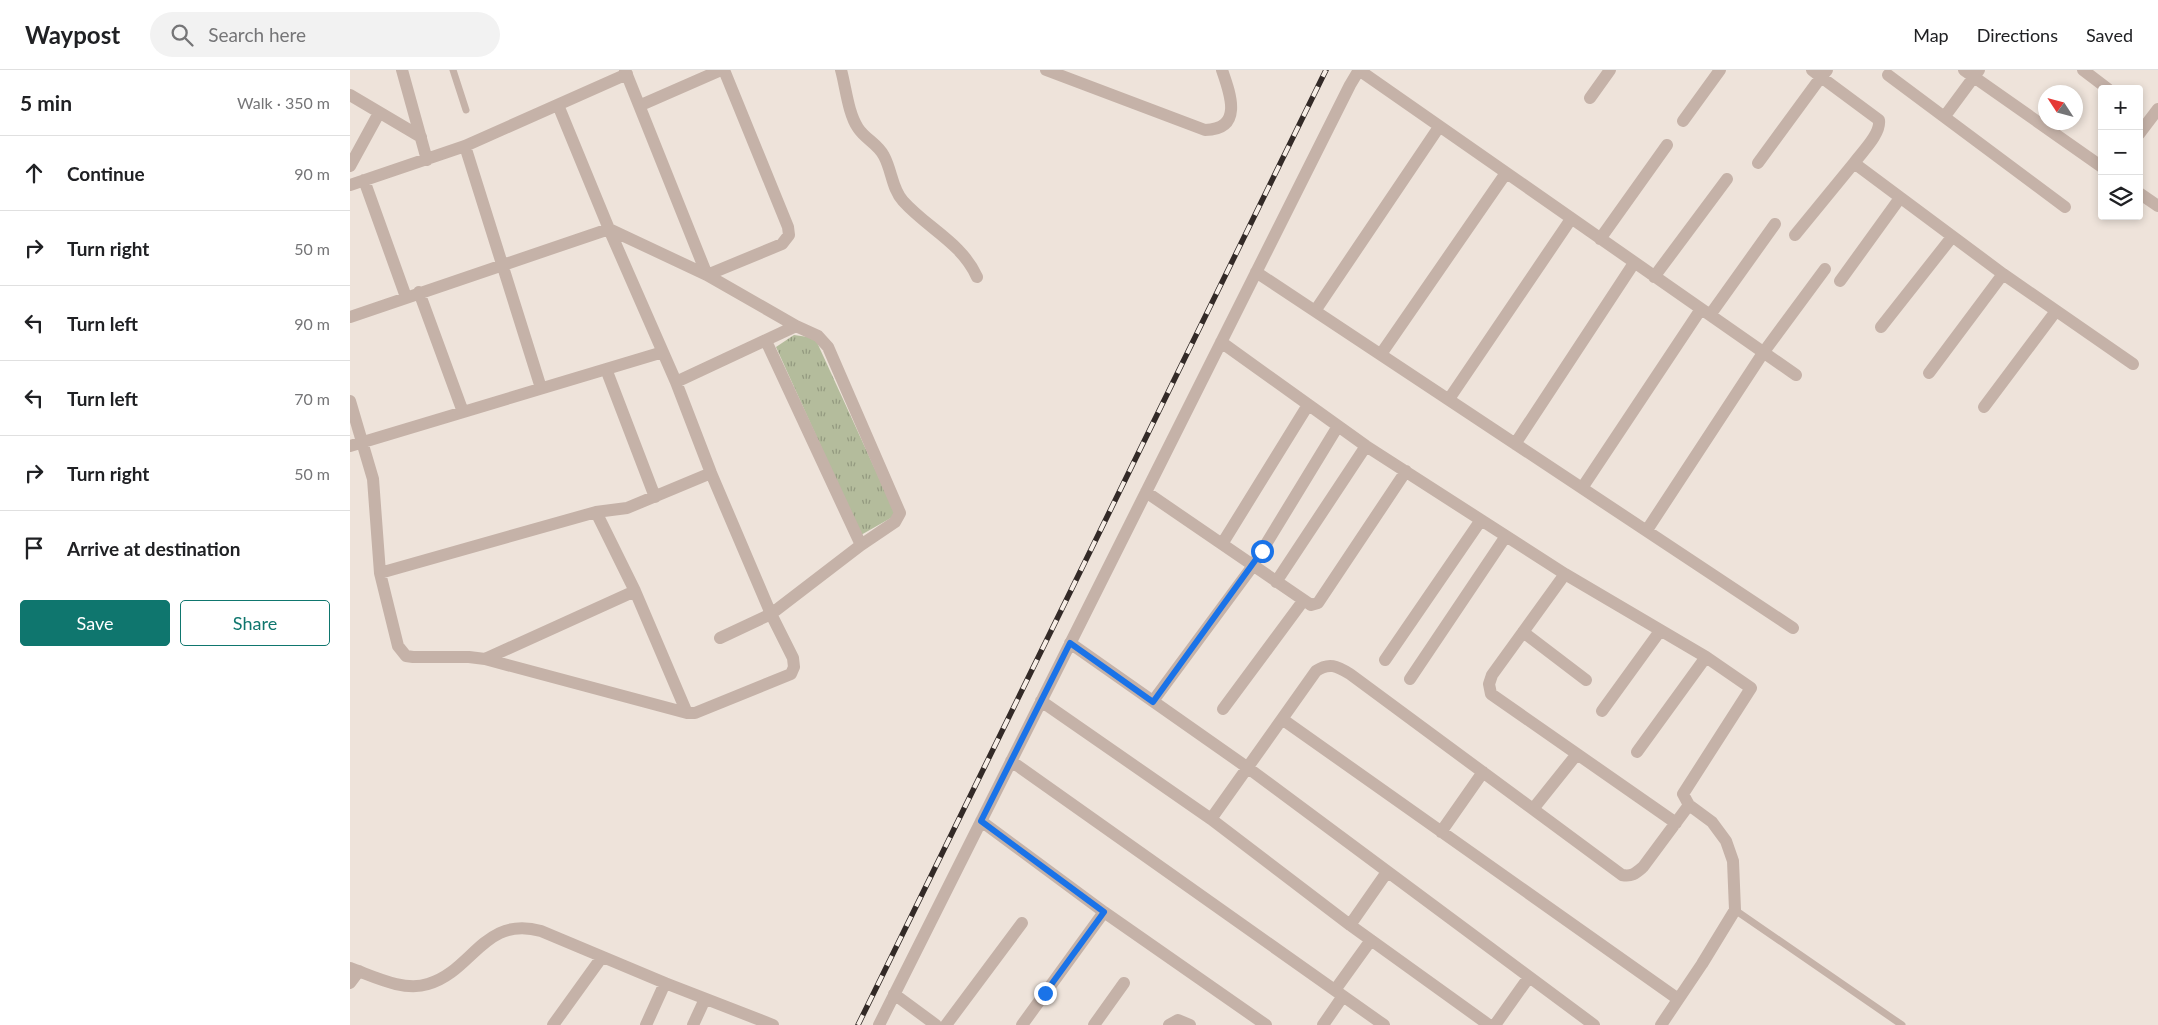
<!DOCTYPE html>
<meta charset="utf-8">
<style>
body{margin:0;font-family:Lato,sans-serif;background:#f2f2f2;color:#202124}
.controls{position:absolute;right:15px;top:15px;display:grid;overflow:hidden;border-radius:5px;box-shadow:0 2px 8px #0003}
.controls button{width:45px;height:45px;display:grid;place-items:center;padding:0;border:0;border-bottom:1px solid #e0e0e0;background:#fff;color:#202124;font:25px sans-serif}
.compass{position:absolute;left:1688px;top:15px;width:45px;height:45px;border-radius:50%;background:#fff;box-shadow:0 2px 8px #0003;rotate:306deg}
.stop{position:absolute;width:15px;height:15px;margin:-11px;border:4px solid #1a73e8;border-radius:50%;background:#fff}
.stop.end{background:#1a73e8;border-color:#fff;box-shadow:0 1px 5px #0008}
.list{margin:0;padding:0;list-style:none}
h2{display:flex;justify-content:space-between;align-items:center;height:65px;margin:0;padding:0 20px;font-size:21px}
h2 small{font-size:16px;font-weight:400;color:#757577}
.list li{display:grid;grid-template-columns:32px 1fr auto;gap:15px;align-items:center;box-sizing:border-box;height:75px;padding:0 20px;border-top:1px solid #e0e0e0}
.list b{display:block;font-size:19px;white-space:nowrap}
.list em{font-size:16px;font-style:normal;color:#757577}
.actions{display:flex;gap:10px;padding:15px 20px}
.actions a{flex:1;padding:11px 0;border:1px solid #0f766e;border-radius:5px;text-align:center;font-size:18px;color:#0f766e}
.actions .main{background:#0f766e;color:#fff}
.icon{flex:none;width:28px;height:28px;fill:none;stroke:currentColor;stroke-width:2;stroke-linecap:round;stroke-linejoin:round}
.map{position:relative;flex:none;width:1808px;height:955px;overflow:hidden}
header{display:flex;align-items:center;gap:30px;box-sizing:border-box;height:70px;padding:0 25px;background:#fff;border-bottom:1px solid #e0e0e0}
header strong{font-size:24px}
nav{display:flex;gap:28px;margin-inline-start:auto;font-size:18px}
.search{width:350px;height:45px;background:#f2f2f2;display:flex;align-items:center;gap:12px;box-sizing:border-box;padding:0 18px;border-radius:28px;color:#757577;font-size:19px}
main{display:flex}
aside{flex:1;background:#fff}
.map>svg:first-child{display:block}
.grass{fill:url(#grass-tufts)}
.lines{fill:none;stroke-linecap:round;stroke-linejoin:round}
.service{stroke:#c5b2a8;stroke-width:7}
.minor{stroke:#c5b2a8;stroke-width:12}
.rail-casing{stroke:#332a27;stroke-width:5.5}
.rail{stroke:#f7eee6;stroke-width:4;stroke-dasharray:11;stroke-linecap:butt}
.route{stroke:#1a73e8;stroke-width:6}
</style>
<header>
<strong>Waypost</strong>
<div class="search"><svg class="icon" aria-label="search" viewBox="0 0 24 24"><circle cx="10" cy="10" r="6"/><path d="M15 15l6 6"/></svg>Search here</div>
<nav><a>Map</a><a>Directions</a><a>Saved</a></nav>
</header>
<main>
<aside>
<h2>5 min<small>Walk · 350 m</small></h2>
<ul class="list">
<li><svg class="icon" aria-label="ahead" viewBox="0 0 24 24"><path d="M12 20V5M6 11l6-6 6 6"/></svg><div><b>Continue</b></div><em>90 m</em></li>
<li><svg class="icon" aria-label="right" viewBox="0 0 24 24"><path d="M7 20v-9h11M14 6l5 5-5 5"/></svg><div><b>Turn right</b></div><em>50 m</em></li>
<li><svg class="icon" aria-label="left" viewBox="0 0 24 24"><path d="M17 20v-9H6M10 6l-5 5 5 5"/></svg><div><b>Turn left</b></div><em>90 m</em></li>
<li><svg class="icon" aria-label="left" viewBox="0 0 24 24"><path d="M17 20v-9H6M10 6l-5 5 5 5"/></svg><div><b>Turn left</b></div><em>70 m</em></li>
<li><svg class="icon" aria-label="right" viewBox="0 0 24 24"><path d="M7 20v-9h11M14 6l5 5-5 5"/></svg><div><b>Turn right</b></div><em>50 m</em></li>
<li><svg class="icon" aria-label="arrive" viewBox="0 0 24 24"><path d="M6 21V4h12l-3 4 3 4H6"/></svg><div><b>Arrive at destination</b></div></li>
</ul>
<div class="actions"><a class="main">Save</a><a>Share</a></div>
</aside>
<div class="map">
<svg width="1808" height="955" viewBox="0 0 1808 955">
<defs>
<pattern id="grass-tufts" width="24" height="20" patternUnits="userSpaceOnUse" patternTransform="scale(1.25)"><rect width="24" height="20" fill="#b4bc9c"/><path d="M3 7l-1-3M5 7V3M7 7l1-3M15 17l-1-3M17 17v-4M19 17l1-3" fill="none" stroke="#93997f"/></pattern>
</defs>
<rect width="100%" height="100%" fill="#eee3da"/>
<!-- grass -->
<path class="grass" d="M444,265L465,268L546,445L511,465L426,277Z"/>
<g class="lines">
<!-- service -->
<path class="service" d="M103,0L116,40
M1385,840L1552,955"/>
<!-- minor -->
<path class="minor" d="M52,0L77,90
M275,0L357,205L432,174L439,165L438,157L374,0
M491,0C496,18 498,43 508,58C515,69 528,74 534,86C542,101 542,119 553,131C577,158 612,173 627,207
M696,0L855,60C894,59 880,23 872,0
M1009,0L1446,305
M1462,0L1471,7L1477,0
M1614,0L1752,97
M1733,0L1758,19
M1538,5L1715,137
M0,25L71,67
M1240,28L1260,0
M291,35L371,0
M1595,46L1629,0
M1333,51L1370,0
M1789,64L1808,39
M115,76L191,318
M1408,93L1471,7L1529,50C1531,64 1512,82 1504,93L1653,204L1783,294
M0,96L29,43
M14,110L56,227
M0,115L115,76L277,4
M1789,123L1808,136
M1445,165L1504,93
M1250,169L1317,75
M906,202L1443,558
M1304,207L1377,109
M1490,211L1550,128
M69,222L113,342
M965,241L1089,57
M1360,245L1425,154
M0,247L259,159L357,205L446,256L326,312
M1531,257L1602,167
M416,271L511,475
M871,272L1016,376L1215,504L1356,587L1401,618L1333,724L1339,735L1362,752L1376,771L1383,791L1385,840L1352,894L1311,955
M1031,284L1156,103
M256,299L305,427
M1579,303L1653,204
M1099,329L1221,149
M0,331L23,409L30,503L48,576L56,586L63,587H119L135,589L337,643H345L441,604L444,597L443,588L421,544L361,403L326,312L259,159L208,35
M1634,337L1706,241
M1165,374L1284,193
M0,376L313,282
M1232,418L1351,239
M796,422L961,535L968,533L1056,401
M1297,460L1413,283L1475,199
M872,474L958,335
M30,503L246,442L277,438L361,403
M1215,504L1142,605L1139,614L1141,624L1326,753
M926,512L1016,376
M285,521L337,643
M1173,562L1236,610
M370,568L421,544L511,475L545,452L550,443L478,277L468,266L446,256
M720,573L898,698L1244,955
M135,589L285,521L246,442
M1035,590L1131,450
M1060,609L1156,466
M691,631L861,749L1000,855L1139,955
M803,631L902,497L988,356
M873,639L953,531
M1252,641L1310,561
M932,649L1328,929
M1287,682L1356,587
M661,691L1034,955
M1183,739L1227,684
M861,749L966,601C979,592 987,596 1000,604L1272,805C1282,807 1286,803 1293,797L1339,735
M631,751L754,842L916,955
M1091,762L1133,702
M1000,855L1037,802
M0,898C23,906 53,922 78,914C123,901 134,845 191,861L315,913L423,955
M0,913L9,901
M985,920L1021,870
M544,924L586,955
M203,955L252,887
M296,955L315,913
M343,955L355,929
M529,955L1000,15L1009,0
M596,955L672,853
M672,955L754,842
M744,955L774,913
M819,955L828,950L840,955
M973,955L993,926
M1145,955L1179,907"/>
<!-- rail casing -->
<g class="rail-casing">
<path id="rail" d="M508,955L976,0"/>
</g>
<!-- rail -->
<use href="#rail" class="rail"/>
</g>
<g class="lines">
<!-- route -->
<path class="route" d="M695,923L754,842L631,751L720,573L803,632L912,481"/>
</g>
</svg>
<div class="controls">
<button>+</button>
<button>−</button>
<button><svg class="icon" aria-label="layers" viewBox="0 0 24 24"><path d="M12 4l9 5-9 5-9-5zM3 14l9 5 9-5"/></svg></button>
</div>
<svg class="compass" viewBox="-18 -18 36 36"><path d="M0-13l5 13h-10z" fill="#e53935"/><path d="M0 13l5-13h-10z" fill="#757577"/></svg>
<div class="stop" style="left:912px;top:481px"></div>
<div class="stop end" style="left:695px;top:923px"></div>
</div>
</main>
